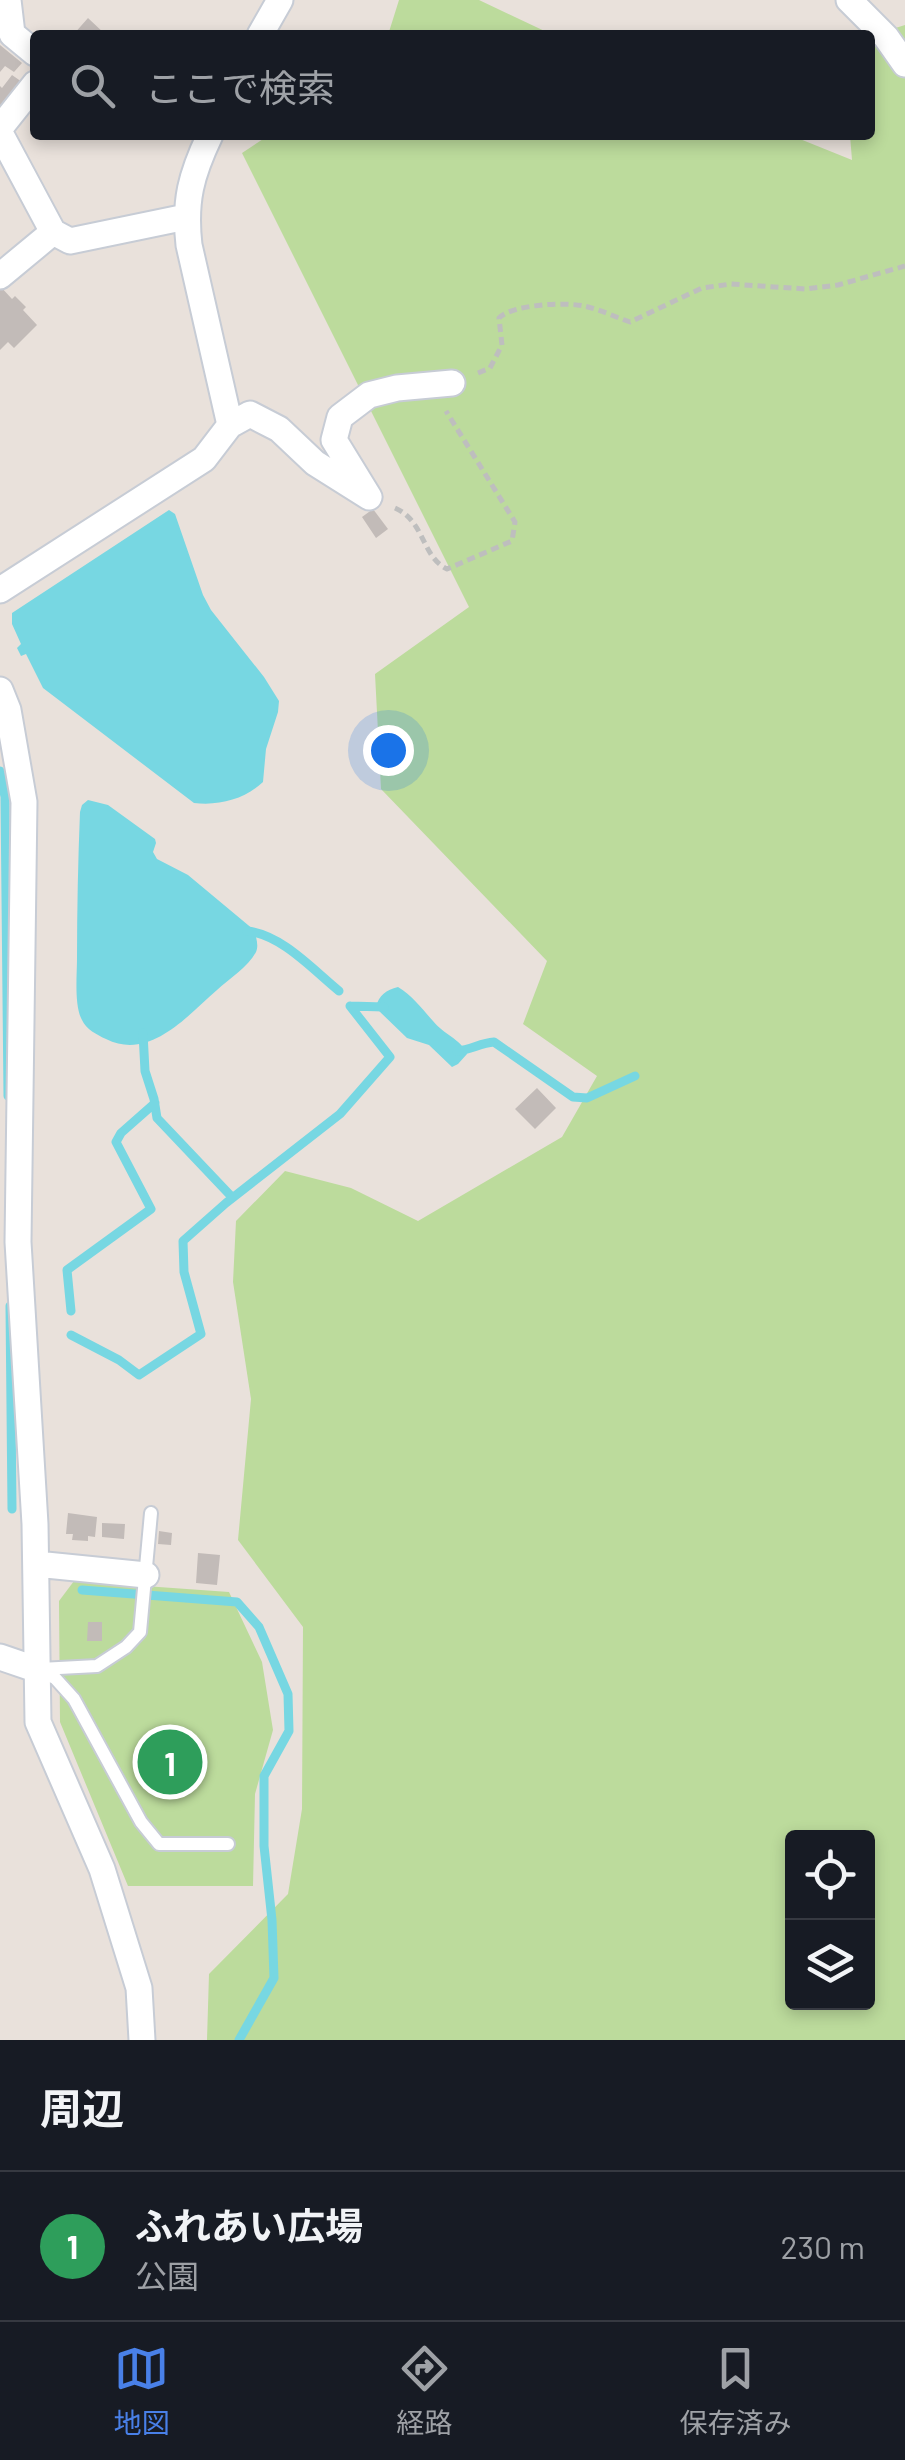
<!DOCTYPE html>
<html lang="ja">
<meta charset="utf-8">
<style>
body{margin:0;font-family:Barlow,"Noto Sans JP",sans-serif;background:#20242c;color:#f1f3f6}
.controls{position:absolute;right:30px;bottom:30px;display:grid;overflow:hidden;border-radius:10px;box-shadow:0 5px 15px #0003}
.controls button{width:90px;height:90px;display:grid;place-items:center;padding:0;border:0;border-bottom:2px solid #363941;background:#171b24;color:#f1f3f6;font:50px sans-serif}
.you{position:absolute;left:388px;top:750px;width:35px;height:35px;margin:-25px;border:8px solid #fff;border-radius:50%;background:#1a73e8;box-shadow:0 0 0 15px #1a73e833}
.badge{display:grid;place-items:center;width:65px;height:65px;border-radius:50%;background:#4980e8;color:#fff;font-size:32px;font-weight:700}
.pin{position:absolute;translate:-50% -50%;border:5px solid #fff;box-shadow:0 2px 10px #0006}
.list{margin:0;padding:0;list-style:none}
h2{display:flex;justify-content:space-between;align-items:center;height:130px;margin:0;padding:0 40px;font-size:42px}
h2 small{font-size:32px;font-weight:400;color:#9ea1a6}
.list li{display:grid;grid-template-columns:65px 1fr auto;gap:30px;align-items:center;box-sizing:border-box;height:150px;padding:0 40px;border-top:2px solid #363941}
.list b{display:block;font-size:38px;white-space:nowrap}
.list p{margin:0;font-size:32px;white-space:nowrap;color:#9ea1a6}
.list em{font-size:32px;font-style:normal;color:#9ea1a6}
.icon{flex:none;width:55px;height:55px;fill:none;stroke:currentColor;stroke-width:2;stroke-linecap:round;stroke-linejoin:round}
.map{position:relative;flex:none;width:905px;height:2040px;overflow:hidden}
.search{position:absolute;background:#171b24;box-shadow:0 5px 15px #0003;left:30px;right:30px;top:30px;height:110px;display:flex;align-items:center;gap:25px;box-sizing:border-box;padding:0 35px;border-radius:10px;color:#9ea1a6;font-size:38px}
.sheet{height:280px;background:#171b24}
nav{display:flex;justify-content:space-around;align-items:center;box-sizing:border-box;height:140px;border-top:2px solid #363941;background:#171b24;font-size:28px;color:#9ea1a6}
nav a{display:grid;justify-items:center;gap:5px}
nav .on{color:#4980e8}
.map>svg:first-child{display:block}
.green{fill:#bcdb9c;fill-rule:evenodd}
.water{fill:#77d7e2}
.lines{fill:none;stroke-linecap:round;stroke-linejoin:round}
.stream{stroke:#77d7e2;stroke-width:9}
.building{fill:#c2bbb8}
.lane-casing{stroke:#c7ccd5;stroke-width:16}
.street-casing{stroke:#c7ccd5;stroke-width:29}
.path{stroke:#bebebe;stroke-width:5;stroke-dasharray:8 5;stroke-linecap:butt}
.lane{stroke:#fff;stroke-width:12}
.street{stroke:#fff;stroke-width:25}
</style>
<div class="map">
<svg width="905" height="2040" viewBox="0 0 905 2040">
<rect width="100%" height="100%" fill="#e9e1db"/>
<!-- green -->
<path class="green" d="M399,0H479L553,35H388Z
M905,25V2040H207L209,1974L288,1894L302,1809L303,1627L238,1540L251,1399L233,1282L236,1221L285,1171L351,1188L418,1221L562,1137L597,1076L523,1024L547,961L381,789L375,674L469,607L242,153L269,135H790L852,160L850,135H870V36ZM792,1838H868V2002H792Z
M74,1581L229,1592L262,1662L273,1730L255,1794L253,1886H128L60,1722L59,1601Z"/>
<!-- water -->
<path class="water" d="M169,510L175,514L203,595L211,610L264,677L279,701L278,712L266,749L263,782C245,799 220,806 194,803L43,688L26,654L21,656L17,648L21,644L12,624V613Z
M88,800L108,805L155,839L156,843L153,852L157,859L188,875L254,930C256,937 259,945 256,952C248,967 229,979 217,990C187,1016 150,1061 106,1039C97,1035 86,1029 82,1020C74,1006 77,975 77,959C77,910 78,861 80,812L82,805Z
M398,987C413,996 422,1009 433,1021C443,1034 461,1039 467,1054L458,1064L452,1067L429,1045L407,1038L378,1010L376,1007C379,995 386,990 398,987Z"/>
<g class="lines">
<!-- stream -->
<path class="stream" d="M0,771L5,797L8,1096
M247,931C282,935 312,969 339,991
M350,1006L384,1007
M143,1033L145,1071L154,1099L157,1118L230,1195
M457,1051C471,1050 480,1043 494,1042L573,1097L587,1098L635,1076
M10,1306L12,1509
M71,1311L67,1270L151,1209L116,1142L121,1133L155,1103
M71,1335L119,1360L139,1375L201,1334L184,1272L183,1241L226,1203L340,1114L390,1057L350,1006
M82,1590L237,1602L259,1627L288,1694L289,1731L264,1776V1846L272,1920L274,1978L239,2040"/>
</g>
<!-- building -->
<path class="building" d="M88,18L106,35H73Z
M0,45L22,63L14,72L5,66L0,72Z
M12,75L22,82L0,111V86L2,88Z
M0,286L12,299L15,296L26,307L23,310L37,325L14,348L8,342L0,350Z
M373,509L388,529L376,538L362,517Z
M537,1088L556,1108L535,1129L515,1109Z
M68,1513L97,1517L95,1537L88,1536V1541L72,1540L73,1534H66Z
M102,1523L125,1524L124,1539L102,1537Z
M159,1531L172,1533L171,1545L158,1544Z
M198,1553L220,1555L217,1585L196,1583Z
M88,1622H102V1641H87Z"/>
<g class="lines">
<!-- lane casing -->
<g class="lane-casing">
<path id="lane" d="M40,1669L97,1666L126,1647L140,1632L151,1513
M38,1670L55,1678L74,1699L141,1822L159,1844H228"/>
</g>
<!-- street casing -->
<g class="street-casing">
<path id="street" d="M8,0L12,34L35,53
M849,0L886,37L905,64
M260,35L280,0
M0,128L35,84
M0,133L53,232L70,241L186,217
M210,135C191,175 184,201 189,245L230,425
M0,276L53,232
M0,590L204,459L230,425L250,414L279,429L315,463L369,497L334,440L340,417L369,395L397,388L452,383
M0,690L8,710L24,802L18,1242L35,1524L38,1722L102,1869L139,1988L142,2040
M36,1564L146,1575
M0,1657L38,1670"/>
</g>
<!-- path -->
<path class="path" d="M478,373L490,368L502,345L499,318C513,304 565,302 584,306C599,309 615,317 630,322L702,288L731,284L806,289L838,285L905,266
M395,508C425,521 421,556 447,569L512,541L515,522L446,411"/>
<!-- lane -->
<use href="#lane" class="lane"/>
<!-- street -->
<use href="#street" class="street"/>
</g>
</svg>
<div class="controls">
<button><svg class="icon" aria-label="locate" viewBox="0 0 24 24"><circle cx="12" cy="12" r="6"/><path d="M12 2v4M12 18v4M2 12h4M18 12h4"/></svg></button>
<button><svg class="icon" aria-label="layers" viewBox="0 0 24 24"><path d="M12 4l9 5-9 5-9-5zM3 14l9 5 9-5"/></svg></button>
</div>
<div class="you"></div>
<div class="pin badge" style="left:170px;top:1762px;background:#2e9e5b">1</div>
<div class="search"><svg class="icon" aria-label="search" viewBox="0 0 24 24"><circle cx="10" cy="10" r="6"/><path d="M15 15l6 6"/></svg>ここで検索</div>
</div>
<section class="sheet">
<h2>周辺<small></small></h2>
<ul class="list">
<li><span class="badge" style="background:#2e9e5b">1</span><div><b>ふれあい広場</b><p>公園</p></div><em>230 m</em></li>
</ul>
</section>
<nav>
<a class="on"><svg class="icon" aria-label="map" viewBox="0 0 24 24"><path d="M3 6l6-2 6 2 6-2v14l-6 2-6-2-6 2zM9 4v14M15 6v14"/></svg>地図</a>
<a><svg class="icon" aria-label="directions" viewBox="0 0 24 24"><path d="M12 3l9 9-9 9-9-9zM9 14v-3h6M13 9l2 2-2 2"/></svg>経路</a>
<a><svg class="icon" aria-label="saved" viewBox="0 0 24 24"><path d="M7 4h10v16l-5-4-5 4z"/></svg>保存済み</a>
</nav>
